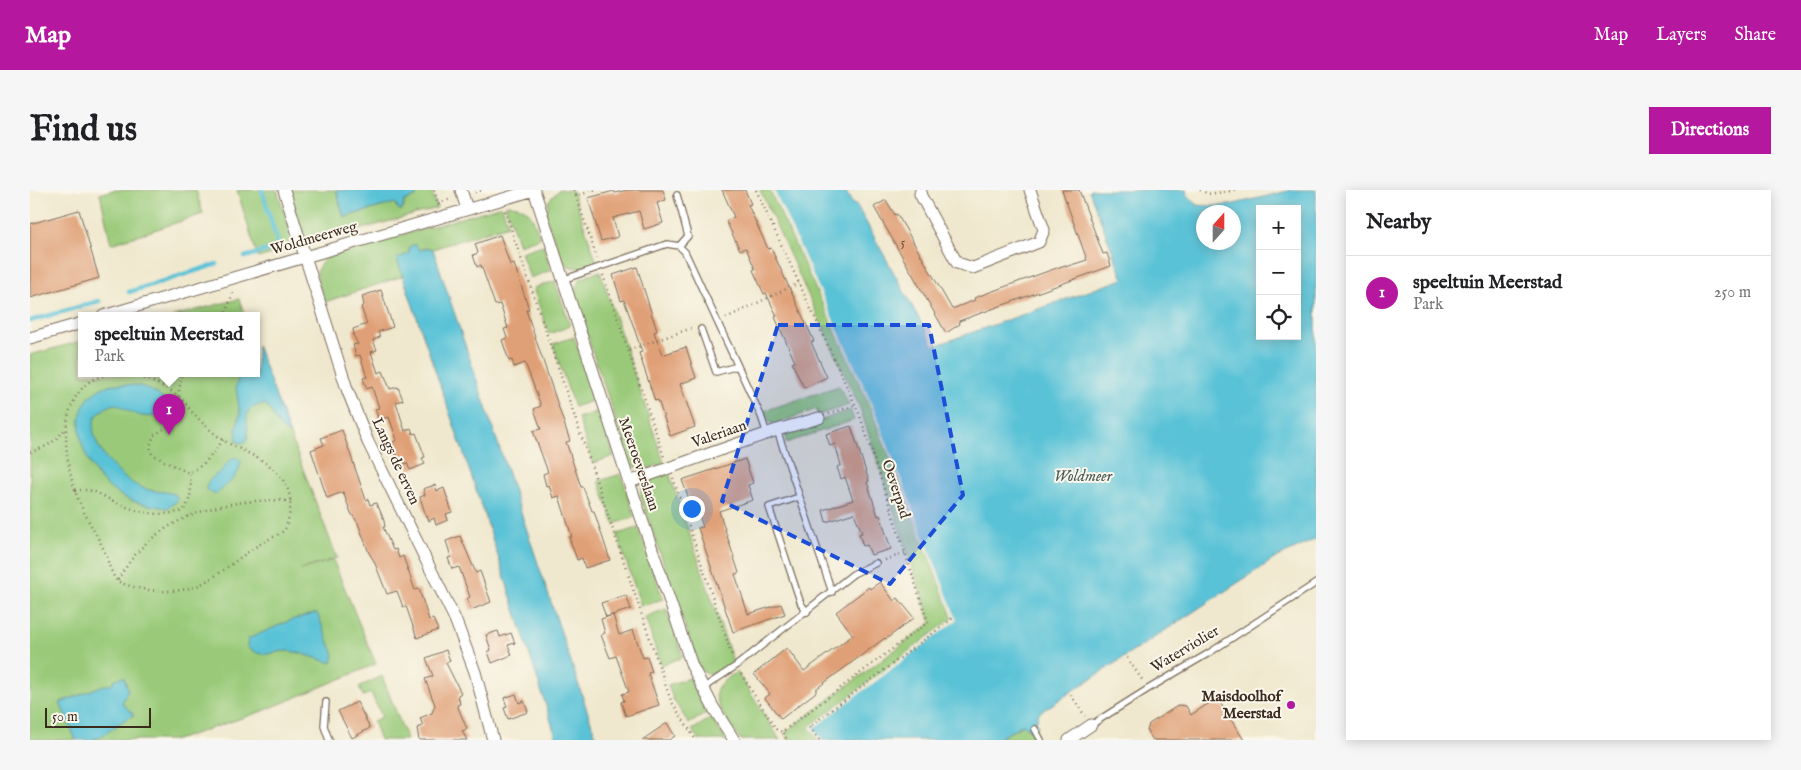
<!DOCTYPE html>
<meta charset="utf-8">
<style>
body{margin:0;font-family:"IM FELL English",serif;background:#f6f6f6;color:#202124}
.controls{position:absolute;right:15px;top:15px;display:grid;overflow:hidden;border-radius:0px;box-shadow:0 2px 12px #0003}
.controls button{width:45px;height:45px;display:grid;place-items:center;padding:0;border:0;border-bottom:1px solid #e0e0e0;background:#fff;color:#202124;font:25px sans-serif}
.compass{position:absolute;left:1166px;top:15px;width:45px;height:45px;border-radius:50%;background:#fff;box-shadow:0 2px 12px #0003;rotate:21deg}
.scale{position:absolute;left:15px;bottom:12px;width:106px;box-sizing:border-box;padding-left:5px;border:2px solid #3b2a1e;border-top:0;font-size:14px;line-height:18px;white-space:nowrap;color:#3b2a1e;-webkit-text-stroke:4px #fbf7ec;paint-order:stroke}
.you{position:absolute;left:661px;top:318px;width:18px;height:18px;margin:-12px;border:4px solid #fff;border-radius:50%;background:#1a73e8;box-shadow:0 0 0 8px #1a73e833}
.badge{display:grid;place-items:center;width:32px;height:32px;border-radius:50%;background:#b5179e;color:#fff;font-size:16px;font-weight:700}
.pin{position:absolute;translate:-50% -41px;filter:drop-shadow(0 1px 2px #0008)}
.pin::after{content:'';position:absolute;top:26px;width:18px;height:15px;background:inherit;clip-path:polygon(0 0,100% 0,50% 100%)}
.popup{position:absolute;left:48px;top:122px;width:182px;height:65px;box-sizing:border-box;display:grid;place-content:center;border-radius:0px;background:#fff;filter:drop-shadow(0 1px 4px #0005);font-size:16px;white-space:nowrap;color:#757577}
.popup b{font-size:19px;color:#202124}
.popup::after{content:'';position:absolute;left:50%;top:100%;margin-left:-10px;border:10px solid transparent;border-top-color:#fff}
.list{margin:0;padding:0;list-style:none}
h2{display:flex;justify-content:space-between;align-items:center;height:65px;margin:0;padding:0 20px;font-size:21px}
h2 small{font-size:16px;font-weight:400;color:#757577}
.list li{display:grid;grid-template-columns:32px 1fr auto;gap:15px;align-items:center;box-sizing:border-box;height:75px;padding:0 20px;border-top:1px solid #e0e0e0}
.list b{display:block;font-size:19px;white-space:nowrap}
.list p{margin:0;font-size:16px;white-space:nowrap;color:#757577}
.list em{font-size:16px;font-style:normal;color:#757577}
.icon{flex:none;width:28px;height:28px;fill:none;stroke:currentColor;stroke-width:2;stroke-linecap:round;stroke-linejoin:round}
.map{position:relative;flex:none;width:1286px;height:550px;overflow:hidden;border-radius:0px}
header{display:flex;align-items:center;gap:30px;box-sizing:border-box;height:70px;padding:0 25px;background:#b5179e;color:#fff}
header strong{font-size:24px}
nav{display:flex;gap:28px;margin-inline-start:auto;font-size:18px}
.intro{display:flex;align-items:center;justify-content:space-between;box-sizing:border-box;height:120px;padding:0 30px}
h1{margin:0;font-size:35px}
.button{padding:12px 22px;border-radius:0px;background:#b5179e;color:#fff;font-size:18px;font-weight:700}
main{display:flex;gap:30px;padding:0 30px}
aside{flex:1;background:#fff;border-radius:0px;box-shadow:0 2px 12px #0003}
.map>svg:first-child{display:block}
.green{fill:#9aca79;stroke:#6a7a4c}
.water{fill:#5ac2d7;stroke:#4a767a;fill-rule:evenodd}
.pier{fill:#f0e8ce}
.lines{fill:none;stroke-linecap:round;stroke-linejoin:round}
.stream{stroke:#5ac2d7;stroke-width:4.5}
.building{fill:#e0a077}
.lane-casing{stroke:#7a6c5c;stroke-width:8}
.street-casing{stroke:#7a6c5c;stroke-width:13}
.path{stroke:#7a6c5c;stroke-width:2.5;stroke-dasharray:1 4;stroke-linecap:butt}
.lane{stroke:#fff;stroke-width:5.5}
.street{stroke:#fff;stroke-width:11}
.marked{fill:#1d4ed8;fill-opacity:0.2;stroke:#1d4ed8;stroke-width:4;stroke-dasharray:10 6;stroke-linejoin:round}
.poi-dot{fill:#b5179e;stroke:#fbf7ec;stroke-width:2}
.labels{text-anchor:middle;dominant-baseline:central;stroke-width:4;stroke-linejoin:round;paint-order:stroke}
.number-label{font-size:12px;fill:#644834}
.street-label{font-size:15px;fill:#3b2a1e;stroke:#fbf7ec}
.poi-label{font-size:15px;font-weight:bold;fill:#3b2a1e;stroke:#fbf7ec;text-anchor:end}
.water-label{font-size:16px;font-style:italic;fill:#445856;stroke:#fbf7ec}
</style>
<header>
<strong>Map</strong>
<nav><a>Map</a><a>Layers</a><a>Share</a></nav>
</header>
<div class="intro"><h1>Find us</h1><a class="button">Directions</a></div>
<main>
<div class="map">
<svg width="1286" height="550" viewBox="0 0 1286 550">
<rect width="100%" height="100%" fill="#fbf7ec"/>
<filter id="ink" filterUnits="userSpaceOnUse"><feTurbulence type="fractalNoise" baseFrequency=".02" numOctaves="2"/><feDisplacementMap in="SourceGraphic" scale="10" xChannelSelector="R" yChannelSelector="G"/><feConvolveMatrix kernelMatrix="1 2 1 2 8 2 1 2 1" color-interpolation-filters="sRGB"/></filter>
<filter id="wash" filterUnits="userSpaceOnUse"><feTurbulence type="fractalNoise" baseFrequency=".0096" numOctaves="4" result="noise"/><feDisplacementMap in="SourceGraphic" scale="20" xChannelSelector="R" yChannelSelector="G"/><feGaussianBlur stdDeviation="1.12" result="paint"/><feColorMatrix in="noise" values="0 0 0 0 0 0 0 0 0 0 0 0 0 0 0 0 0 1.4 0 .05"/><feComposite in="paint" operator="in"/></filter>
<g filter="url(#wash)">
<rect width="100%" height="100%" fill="#f0e8ce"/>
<!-- green -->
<path class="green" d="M83,0H166L173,24L81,54L70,4Z
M207,0H247L265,57L228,68Z
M259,0H306L314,27L365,13L366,17L374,18V11L386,6L384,0H401L407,18L282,53C268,40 265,18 259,0Z
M529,0H542L567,73L549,78L541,77L533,72L516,26L519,10Z
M730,0H740L837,209L923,428L779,537L789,550H759L757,546V541L901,433L830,218Z
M475,15C500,14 503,27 510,48L489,55Z
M472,16L478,35L403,59C393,55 377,65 367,69L373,86L295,112C289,93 280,81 297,67Z
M513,55L521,80L500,88L491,62Z
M570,81L634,273C622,277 608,285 600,271L543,104L550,89Z
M525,91L540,136L519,144L503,98Z
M209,109L215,126H143Z
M544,147L565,210L544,217L523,154Z
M51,151L52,184H226L257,242L260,245L307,368L270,380L303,370L346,474L233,521L146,550H61C76,543 88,532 103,525L92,513L97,500L81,495L30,512L46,550H0V165Z
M809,196L819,215L788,225L786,219L746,234L740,233L734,221Z
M820,220L824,230L756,253V243Z
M569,221L584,266L563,273L548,228Z
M639,283L703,472C692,479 678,492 669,477L611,307C609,289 626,288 639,283Z
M591,284L605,327L584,334L569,291Z
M608,338L633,409L611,416L587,344Z
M636,419L653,467L631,475L615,427Z
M707,482L750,550H711C703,538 679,510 688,497C692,491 701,486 707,482Z
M352,486L377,550H350L343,531L352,527L341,503L333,506L329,497Z
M660,488L663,498L678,522L659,534L643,509L638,495Z
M681,528L696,550H669L662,540Z
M993,535L1001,541L1005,550H966Z"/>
<!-- water -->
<path class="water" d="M306,0H384L386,7L374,11L372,20H369L365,13L314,27Z
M740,0H815L823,15L826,14L904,156L1093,89L1059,0H1156L1157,4L1167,15L1181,16L1200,15L1262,0H1286V349L1244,369L1009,523L1006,532L1008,537L1001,541L997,537L992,535L966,550H789L779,537L923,428L837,209ZM1230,19H1267V146H1230ZM1174,22H1204V52H1174Z
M382,55H386L389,60L400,58L403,59L567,550H527L455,326L367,69L379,63V57Z
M227,155L260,245L249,236L236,214C208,217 220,231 217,250L213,253L207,252L206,239L210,225L206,197L209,184H226Z
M83,194C105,194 120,195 136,212V220C119,234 102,223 86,214C36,227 81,284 108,296C120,302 133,301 145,304L148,310L138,318C122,316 105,314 90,305C51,284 26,208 83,194Z
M206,267L211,271C210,286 198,294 186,304L181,303L176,299C177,289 184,287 191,281C197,275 198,270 206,267Z
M287,423L304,465L302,473C290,470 271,462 259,461C241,461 234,470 217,457L218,449L261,430Z
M94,487L98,500L92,513L104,525C89,531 77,546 62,550C57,550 51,550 46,550L30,513L74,495H81L85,489Z"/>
<!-- pier -->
<path class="pier" d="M740,0H744L840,210L927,430L784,538L792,550H789L779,537L923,428L837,209Z"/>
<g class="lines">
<!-- stream -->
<path class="stream" d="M215,67L245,58L247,51L232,0
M99,102L187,74
M0,131L69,111"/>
</g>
<g id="blocks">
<!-- building -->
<path class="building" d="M597,0H633L636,10L627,13L633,33L614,39L609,21L583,28L588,47L571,51L558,8L584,1L585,3Z
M692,0H715L721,14L718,15L738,59L741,58L752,82L784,151L781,152L797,187L774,198L762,173L765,172L745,127L747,126L736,103L734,104L723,80L725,79L716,58L710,60L696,31L704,27Z
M1032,0H1049L1073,64L1077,63L1081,76L929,131L930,134L916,143L844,17L856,10L865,25L867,24L922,119L945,110L944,108L974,97L1035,75V77L1057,70Z
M49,20L69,88L0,108V34Z
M470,45L480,75L484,74L499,119L496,120L540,251L536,252L551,297H553L562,321H564L580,370L555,378L552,368L547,370L539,347H542L529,306L523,308L519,295L516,296L513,284L518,282L503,241L511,239L504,219L511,216L502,191L495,173L484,177L482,170L479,171L472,150L477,148L474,139L478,138L470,114L465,115L451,75L447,77L443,65L448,63L445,54Z
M607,77L627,141L624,142L632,165L656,157L666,188L650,194L665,237L640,246L628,210L625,211L609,163L612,162L603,135L594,110L591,111L583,85Z
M351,100L363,137L348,142L350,147L343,150L347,160L341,162L348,183L353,181L360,199L368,197L373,210L366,212L375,241L381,238L383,244L386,243L395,267L392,268L395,274L380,280L377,273L372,275L363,258V252L367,250L359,227L349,230L345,219L349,218L342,197L337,199L333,188L337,187L330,165L326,166L323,155L328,154L323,145H324L323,139L337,134L331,117L334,115L332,106Z
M821,236L839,291L837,292L848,326L850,325L861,359L841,365L837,355L833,356L829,344L832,343L824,323L796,332L793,320L823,310L815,287L811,289L807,277L811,275L805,254L800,256L796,244Z
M312,240L336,310L338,309L340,315L346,313L348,318H349L354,331L355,337H353L363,360L366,359L369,368L373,366L385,400L389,399L399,430L403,429L408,440L387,448L376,416L373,417L367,401L357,404L344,371L339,363L328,333L321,323L313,302L297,308L281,260L294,255L291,248Z
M715,269L723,293L718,295L723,310L689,321L709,383L705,384L718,424L751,414L755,424L703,442L668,338L673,337L663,308L659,309L652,290Z
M405,295L407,301L414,298L422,322L416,324L418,330L406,335L404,328L399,331L397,326H396L390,307L395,305L393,299Z
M430,346L446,383L450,381L461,412L441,420L437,409L440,407L429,377L422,379L418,368L421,367L416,351Z
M850,392L864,411L868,408L884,428L856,449L855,448L802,487L786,499V502L751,529L735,508L740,504L724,484L757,458L774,481L823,445L806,422L839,397L840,399Z
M596,405L601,419L576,427L571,413Z
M583,425L589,445L603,440L613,468L617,467L622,482L618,483L629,515L596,526L591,512L594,511L592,504L599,502L586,466L580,468L571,445L575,443L571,429Z
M468,441L470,447L481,443L485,453L478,455L482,465L462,473L458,462L461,460L456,445Z
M416,460L420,471L416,473L431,503L428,505L430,514L427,515L437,539L432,541L437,550H389L387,538L393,536L390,528L402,523L405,515L395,489L403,486L396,468Z
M486,504L489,513L494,511L498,522L478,529L474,518L477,517L474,508Z
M1187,508L1214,550H1123L1117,541L1119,534L1149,515L1156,516L1161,525Z
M327,512L340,538L322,548L308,521Z
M637,533L645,546L639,550H612Z"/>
</g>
</g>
<g filter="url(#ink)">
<use href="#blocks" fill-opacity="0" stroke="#7a6c5c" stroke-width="1"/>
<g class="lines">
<!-- lane casing -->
<g class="lane-casing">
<path id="lane" d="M647,5L658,46L649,56
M532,90L637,54L649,56L655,62L731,226L737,244
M671,139L686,182L708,176
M747,240L802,402
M769,307L739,317L771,414L777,422
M673,498L706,476L823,384L846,373
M296,512L294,536L299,550
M1061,535L1118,499L1179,463L1286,393
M1005,539L1011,550"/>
</g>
<!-- street casing -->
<g class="street-casing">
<path id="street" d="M254,0L317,199L338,252L425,429L445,482L463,550
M431,0L437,19
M504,0L599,292L662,476L683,517L704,550
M891,0L890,4L927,73L943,78L1009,52L1014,40L1000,0
M73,126L504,0
M0,148L52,133
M599,292L747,240L789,228
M1039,550L1061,535"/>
</g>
<!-- path -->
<path class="path" d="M404,0L409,17
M544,0L546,6L565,0
M726,0L829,223L898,432L752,542L757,550
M1170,0L1178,4L1208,0
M445,2L453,0
M546,6L567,68
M408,13L421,9
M475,21L641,511L666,550
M573,85L634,267
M192,126L196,122L204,100
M696,128L769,93
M599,160L662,138
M83,184C74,185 65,187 58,193C27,217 35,269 45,301C52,321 63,338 72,356C78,368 79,380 87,391
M94,184C112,187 132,194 147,205C153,209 157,216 162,222C171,232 182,242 193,250C214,263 238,268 253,290C264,306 261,323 255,340C245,347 234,351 224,358C207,369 192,383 173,393C150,406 110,402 87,391C92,383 98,374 104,366C142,321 205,307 262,311
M148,206L152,184
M152,211L148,225L139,236L124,245L120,256L122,264L132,270L159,283C175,275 183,264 193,250
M799,224L826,215
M0,262C17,257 24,253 35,239
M643,288L702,466
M45,301C64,297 69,305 85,312C108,323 128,327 153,321C162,309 162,298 159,283
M855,370L875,363
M1097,468L1113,491
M711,484L746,539L752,542
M1041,505L1055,526
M789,550L779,537L923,428"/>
<!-- lane -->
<use href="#lane" class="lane"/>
<!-- street -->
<use href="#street" class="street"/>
</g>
</g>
<!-- marked area -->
<path class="marked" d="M748,135H899L933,305L860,394L692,311Z"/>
<!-- markers -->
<circle class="poi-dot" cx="1261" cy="515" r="5"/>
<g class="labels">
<!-- number labels -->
<g class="number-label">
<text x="873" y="52">5</text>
</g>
<!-- street labels -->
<g class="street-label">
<text transform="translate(284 48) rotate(-16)">Woldmeerweg</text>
<text transform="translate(689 244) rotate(-19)">Valeriaan</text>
<text transform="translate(366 271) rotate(65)">Langs de erven</text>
<text transform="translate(609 274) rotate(71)">Meeroeverslaan</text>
<text transform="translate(866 299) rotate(72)">Oeverpad</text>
<text transform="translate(1155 459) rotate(-31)">Waterviolier</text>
</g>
<!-- poi labels -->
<g class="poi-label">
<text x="1251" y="506">Maisdoolhof<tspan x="1251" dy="17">Meerstad</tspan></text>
</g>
<!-- water labels -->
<g class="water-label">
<text x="1053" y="287">Woldmeer</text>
</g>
</g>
</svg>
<div class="controls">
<button>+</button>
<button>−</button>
<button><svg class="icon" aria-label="locate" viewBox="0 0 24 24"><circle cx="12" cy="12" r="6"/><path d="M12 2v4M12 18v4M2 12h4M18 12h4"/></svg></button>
</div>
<svg class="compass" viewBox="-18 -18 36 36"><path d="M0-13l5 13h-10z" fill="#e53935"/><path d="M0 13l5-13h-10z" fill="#757577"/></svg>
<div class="scale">50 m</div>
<div class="you"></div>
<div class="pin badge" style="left:139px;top:245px">1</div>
<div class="popup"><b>speeltuin Meerstad</b>Park</div>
</div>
<aside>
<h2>Nearby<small></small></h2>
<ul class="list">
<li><span class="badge">1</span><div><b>speeltuin Meerstad</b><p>Park</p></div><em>250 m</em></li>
</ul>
</aside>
</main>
